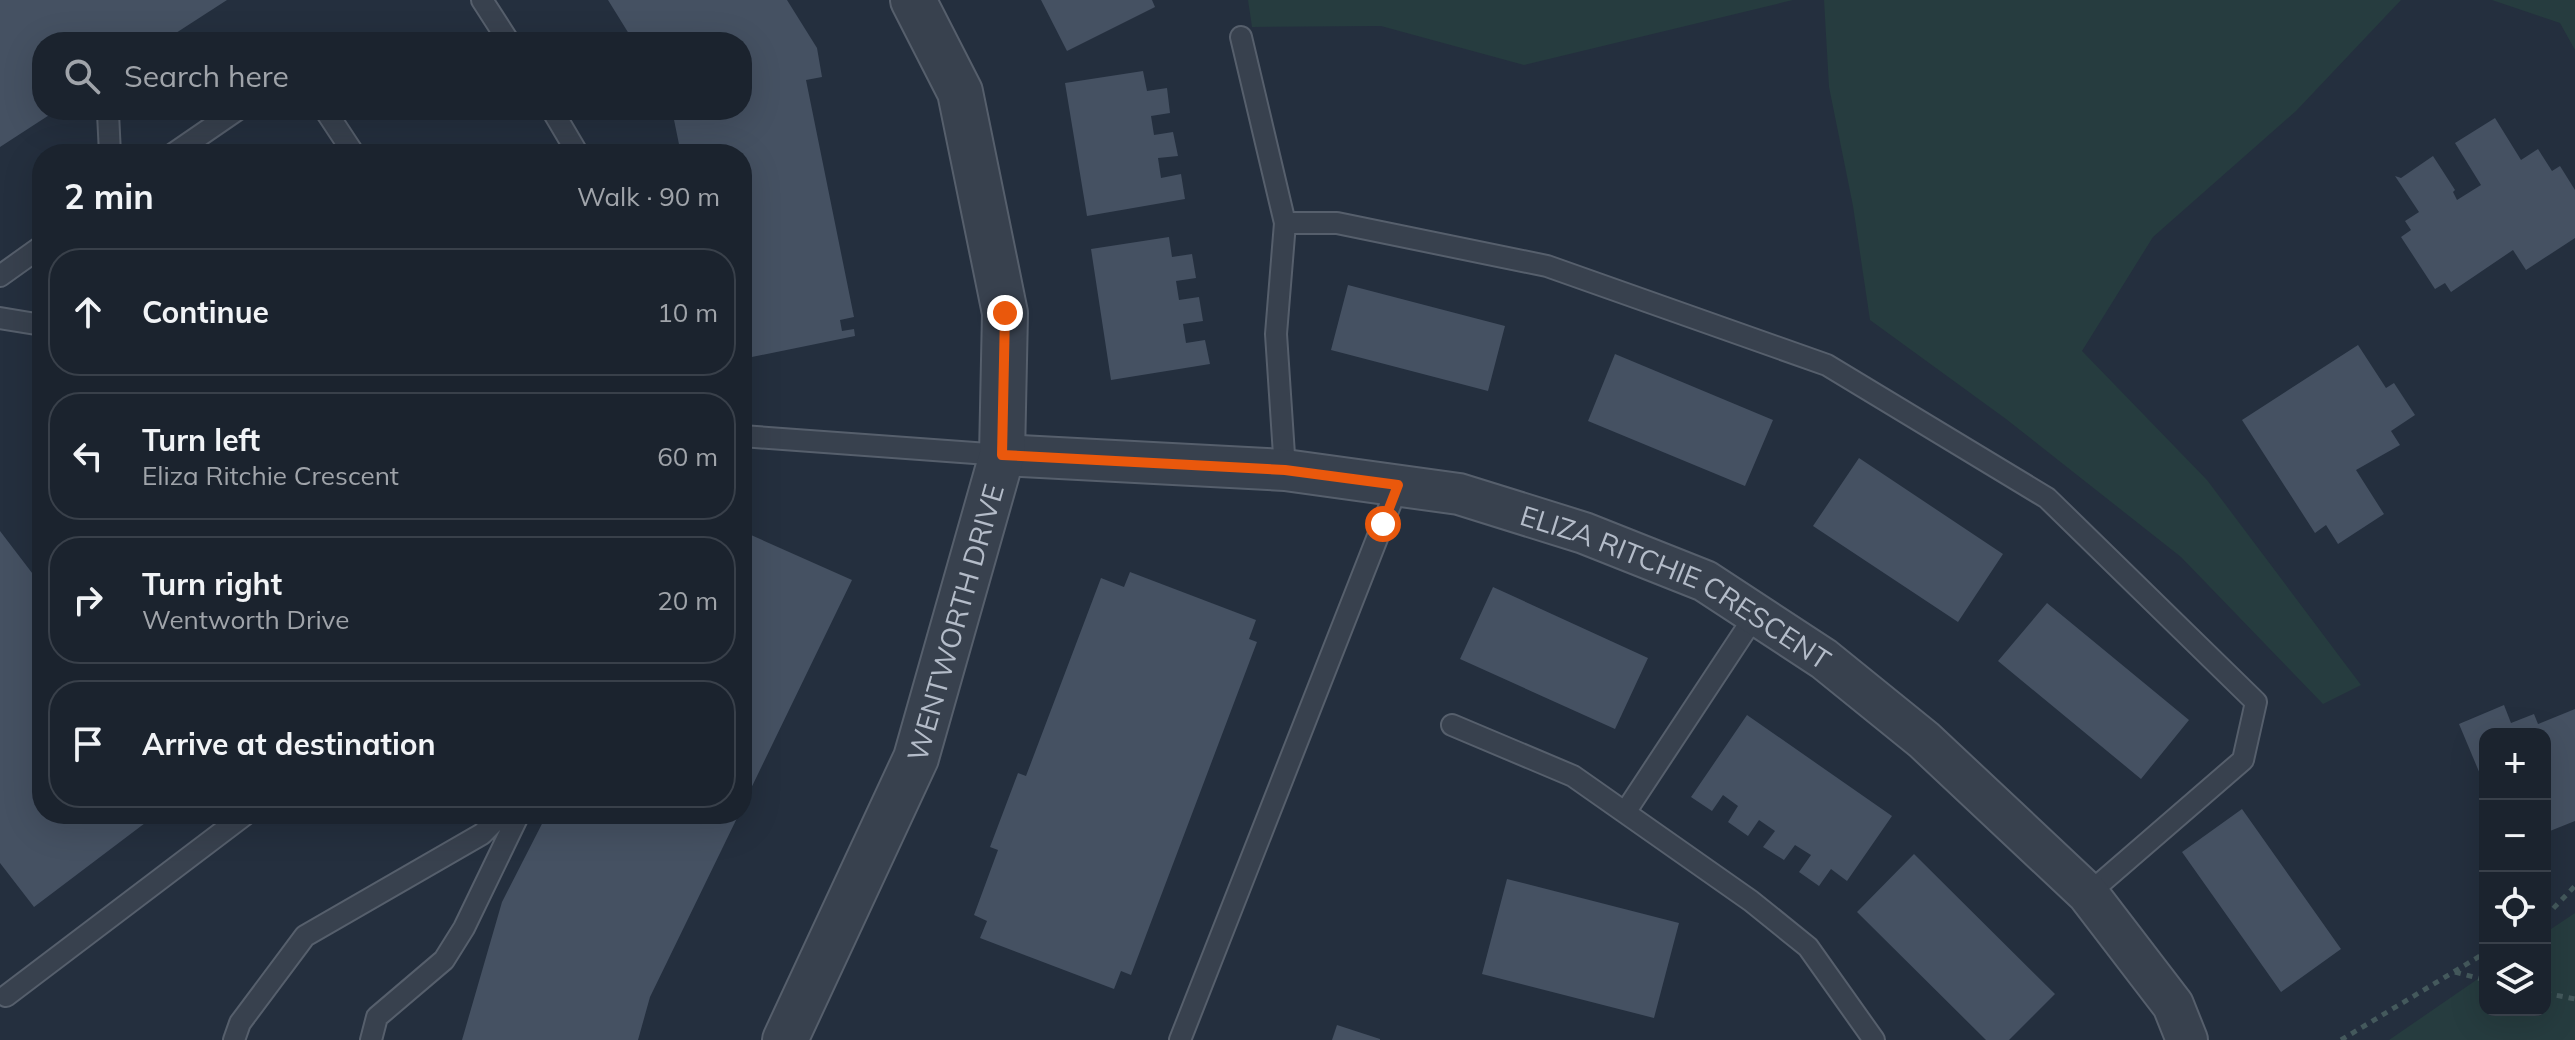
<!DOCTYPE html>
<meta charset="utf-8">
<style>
body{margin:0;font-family:Mulish,sans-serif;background:#242b36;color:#f1f3f6}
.controls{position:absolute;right:24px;bottom:24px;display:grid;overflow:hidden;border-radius:16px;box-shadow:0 8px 32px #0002}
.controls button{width:72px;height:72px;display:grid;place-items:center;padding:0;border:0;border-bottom:2px solid #39404a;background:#1b232e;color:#f1f3f6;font:40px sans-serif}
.stop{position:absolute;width:24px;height:24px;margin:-18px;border:6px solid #ea580c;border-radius:50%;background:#fff}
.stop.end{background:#ea580c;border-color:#fff;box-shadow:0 2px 8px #0008}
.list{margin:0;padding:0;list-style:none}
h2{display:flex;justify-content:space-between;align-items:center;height:104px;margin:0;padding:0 32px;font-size:34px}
h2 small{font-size:26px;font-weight:400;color:#a0a4aa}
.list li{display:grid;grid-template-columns:52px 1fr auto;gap:24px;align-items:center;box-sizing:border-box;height:128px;margin:0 16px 16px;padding:0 16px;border:2px solid #39404a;border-radius:32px}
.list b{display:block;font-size:30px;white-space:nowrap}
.list p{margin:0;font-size:26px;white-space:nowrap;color:#a0a4aa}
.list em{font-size:26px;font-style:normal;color:#a0a4aa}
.icon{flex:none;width:44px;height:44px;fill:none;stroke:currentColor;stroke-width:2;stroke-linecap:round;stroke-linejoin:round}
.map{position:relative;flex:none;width:2575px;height:1040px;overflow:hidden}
.search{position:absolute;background:#1b232e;box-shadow:0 8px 32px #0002;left:32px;top:32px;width:720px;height:88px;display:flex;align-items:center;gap:20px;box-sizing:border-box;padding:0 28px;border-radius:32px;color:#a0a4aa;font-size:30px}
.panel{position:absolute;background:#1b232e;box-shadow:0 8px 32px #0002;left:32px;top:144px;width:720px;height:680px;border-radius:32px}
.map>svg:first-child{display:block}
.green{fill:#263c3f}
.building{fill:#455162}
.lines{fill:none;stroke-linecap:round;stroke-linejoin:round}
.service-casing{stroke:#565f6c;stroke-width:24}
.minor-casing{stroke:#565f6c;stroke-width:44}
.tertiary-casing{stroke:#565f6c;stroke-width:48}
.path{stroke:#44595c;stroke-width:5;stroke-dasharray:6 6;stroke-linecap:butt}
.service{stroke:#38414e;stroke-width:20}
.minor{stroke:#38414e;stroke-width:40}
.tertiary{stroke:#38414e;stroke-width:44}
.route{stroke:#ea580c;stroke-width:10}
.labels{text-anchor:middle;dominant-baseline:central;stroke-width:8;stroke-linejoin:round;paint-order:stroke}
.street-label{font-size:28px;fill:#b4bcc9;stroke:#1d2633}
</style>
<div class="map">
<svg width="2575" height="1040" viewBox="0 0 2575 1040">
<rect width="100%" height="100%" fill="#242f3e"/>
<!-- green -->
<path class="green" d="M1248,0H1793L1524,65L1381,26L1252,27Z
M1824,0H2401L2296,111L2153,237L2082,351L2207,480L2361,685L2323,704L2181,557L2006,419L1870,320L1853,206L1829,87Z
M2492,0H2575V50L2560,23Z
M2575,913V1040H2389L2485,974V1010H2545V933Z"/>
<!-- building -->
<path class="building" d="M0,0H227L162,42H42V110H57L0,147Z
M608,0H787L817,48L822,77L806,80L854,317L840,320L842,331L854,329L855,336L742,359V352L749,351L747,339L742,340V154H681L672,110H742V42H634Z
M1041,0H1152L1155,7L1067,51Z
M1143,71L1147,91L1167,88L1170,113L1151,116L1154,135L1173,132L1178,156L1158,158L1161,178L1181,174L1185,199L1087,216L1065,83Z
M2495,118L2521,160L2538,149L2552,171L2560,166L2575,190V238L2526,270L2513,250L2451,292L2445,283L2435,289L2401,237L2411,230L2405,221L2419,212L2395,176L2401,178L2433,156L2455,190L2453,192L2457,200L2481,185L2455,143Z
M1169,237L1172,257L1192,254L1196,278L1176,281L1179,300L1199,297L1203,321L1183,324L1186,343L1205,340L1210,364L1111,380L1091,249Z
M1348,285L1505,326L1488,391L1331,350Z
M2358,345L2386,388L2394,383L2415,415L2391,431L2400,445L2356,470L2384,514L2338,544L2326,525L2315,533L2242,420Z
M1615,354L1773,420L1745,486L1588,421Z
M1859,458L2003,554L1958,622L1813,526Z
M0,531L42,586V814H157L34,907L0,863Z
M742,531L852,580L742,807Z
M1130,572L1256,620L1249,639L1257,642L1131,975L1121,971L1114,989L980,938L987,921L974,915L998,850L990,847L1018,773L1026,776L1101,578L1124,587Z
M1493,587L1648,658L1615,729L1460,659Z
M2047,603L2189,720L2141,779L1998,661Z
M2504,705L2511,723L2534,714L2538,724L2575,709V821L2545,833V734H2485V786L2459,724Z
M1747,715L1892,816L1847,881L1831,869L1819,886L1799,872L1811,855L1795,845L1784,860L1763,847L1775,831L1759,820L1748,836L1728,822L1738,806L1723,795L1712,811L1691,797Z
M2242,809L2341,949L2281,992L2182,852Z
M547,814H739L650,997L638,1040H462L502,902Z
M1914,854L2055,994L2009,1040H1986L1857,912Z
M1507,879L1679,923L1654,1018L1482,974Z
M1337,1025L1380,1039V1040H1332Z"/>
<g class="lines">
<!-- service casing -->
<g class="service-casing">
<path id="service" d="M482,0L509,42
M1241,37L1285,223L1276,334L1285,470
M325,110L354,154
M552,110L578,154
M110,154L108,113L111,110
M173,154L237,110
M1285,223H1337L1547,266L1827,365L2047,498L2256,702L2243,760L2088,894
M0,276L42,246
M0,318L42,325
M742,436L1002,455
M1452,725L1573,776L1751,901L1808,947L1874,1040
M1626,811L1756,614
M6,996L246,814
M234,1040L240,1023L305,936L482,834L502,814
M371,1040L377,1017L444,960L464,928L519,814
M1180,1040L1398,485"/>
</g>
<!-- minor casing -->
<g class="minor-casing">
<g id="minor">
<path id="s1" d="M1002,455L1285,470L1459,494L1584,533L1705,581L1824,659L1924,740L2088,894L2173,1005L2187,1040"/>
</g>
</g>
<!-- tertiary casing -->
<g class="tertiary-casing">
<g id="tertiary">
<path id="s2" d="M785,1040L916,758L1002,455L1005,313L960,92L913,0"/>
</g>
</g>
<!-- path -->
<path class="path" d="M2545,917L2575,886
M2455,972L2485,980
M2545,993L2575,999
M2341,1040L2485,953"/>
<!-- service -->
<use href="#service" class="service"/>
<!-- minor -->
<use href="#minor" class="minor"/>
<!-- tertiary -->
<use href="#tertiary" class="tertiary"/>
</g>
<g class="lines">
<!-- route -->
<path class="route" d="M1005,313L1002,455L1285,470L1398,485L1383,524"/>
</g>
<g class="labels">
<!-- street labels -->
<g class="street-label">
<text stroke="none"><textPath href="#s1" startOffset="696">ELIZA RITCHIE CRESCENT</textPath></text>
<text stroke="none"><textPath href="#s2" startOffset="452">WENTWORTH DRIVE</textPath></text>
</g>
</g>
</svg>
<div class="controls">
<button>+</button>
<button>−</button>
<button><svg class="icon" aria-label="locate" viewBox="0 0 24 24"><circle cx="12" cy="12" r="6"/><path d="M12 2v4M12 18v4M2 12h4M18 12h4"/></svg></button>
<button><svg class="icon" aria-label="layers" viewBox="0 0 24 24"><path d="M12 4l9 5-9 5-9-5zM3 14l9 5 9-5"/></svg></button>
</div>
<div class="stop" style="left:1383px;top:524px"></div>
<div class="stop end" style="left:1005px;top:313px"></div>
<div class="search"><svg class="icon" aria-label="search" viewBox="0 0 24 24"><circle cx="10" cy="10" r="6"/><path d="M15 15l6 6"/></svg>Search here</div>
<section class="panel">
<h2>2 min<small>Walk · 90 m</small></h2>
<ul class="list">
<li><svg class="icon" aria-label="ahead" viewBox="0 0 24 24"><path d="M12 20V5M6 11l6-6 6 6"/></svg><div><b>Continue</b></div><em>10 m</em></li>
<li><svg class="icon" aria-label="left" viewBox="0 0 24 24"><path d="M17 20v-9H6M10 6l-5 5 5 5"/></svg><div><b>Turn left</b><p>Eliza Ritchie Crescent</p></div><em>60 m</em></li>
<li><svg class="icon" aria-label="right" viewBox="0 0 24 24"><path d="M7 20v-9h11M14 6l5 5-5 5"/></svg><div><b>Turn right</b><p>Wentworth Drive</p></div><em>20 m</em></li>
<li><svg class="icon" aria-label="arrive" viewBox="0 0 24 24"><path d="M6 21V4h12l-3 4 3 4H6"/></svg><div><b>Arrive at destination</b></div></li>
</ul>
</section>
</div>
